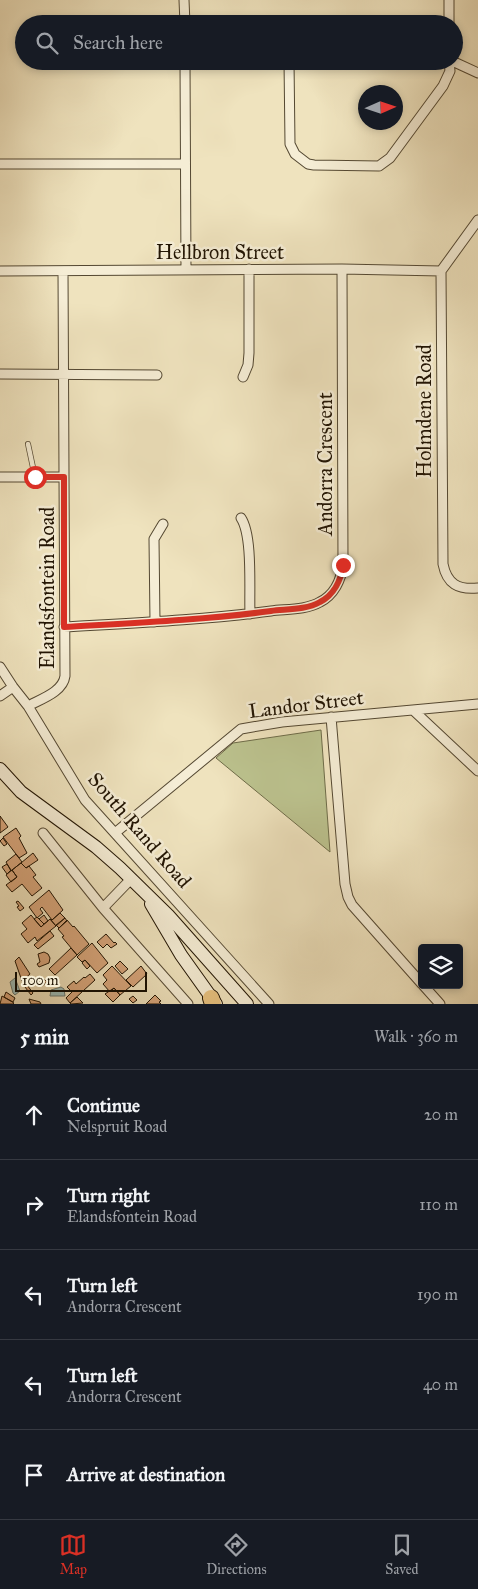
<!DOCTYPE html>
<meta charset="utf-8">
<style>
body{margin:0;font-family:"IM FELL Great Primer",serif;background:#20242c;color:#f1f3f6}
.controls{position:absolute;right:15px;bottom:15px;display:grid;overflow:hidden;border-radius:5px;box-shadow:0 2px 8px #0003}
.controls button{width:45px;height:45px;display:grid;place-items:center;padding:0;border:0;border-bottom:1px solid #363941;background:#171b24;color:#f1f3f6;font:25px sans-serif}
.compass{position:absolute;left:358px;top:85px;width:45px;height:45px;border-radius:50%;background:#171b24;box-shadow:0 2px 8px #0003;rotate:87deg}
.scale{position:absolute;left:15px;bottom:12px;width:132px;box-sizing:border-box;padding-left:5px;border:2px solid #211403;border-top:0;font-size:14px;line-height:18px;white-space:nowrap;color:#211403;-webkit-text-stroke:4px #f5edd5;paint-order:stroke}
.stop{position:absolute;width:15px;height:15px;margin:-11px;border:4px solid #d93025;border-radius:50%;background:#fff}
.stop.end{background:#d93025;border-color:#fff;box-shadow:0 1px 5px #0008}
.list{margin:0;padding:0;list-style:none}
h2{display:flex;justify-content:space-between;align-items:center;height:65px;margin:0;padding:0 20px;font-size:21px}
h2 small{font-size:16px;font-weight:400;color:#9ea1a6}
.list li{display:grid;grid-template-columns:32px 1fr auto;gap:15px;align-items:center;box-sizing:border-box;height:90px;padding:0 20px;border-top:1px solid #363941}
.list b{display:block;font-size:19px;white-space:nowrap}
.list p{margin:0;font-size:16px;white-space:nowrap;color:#9ea1a6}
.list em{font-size:16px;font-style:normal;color:#9ea1a6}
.icon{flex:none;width:28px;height:28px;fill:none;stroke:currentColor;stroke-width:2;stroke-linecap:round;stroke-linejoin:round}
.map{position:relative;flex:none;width:478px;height:1004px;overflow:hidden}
.search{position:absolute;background:#171b24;box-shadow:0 2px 8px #0003;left:15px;right:15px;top:15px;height:55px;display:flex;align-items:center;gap:12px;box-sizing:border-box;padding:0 18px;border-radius:28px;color:#9ea1a6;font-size:19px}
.sheet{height:515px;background:#171b24}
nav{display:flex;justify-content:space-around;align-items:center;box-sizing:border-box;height:70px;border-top:1px solid #363941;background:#171b24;font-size:14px;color:#9ea1a6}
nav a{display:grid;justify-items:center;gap:2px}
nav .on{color:#d93025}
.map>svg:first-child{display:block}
.green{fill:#bcc38f;stroke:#6e6c49}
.water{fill:#9cbdb9;stroke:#6b7970}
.building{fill:#d7a67c;stroke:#211403}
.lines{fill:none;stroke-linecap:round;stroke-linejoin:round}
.service-casing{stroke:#544832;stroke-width:6}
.minor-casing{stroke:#544832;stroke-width:11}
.secondary-casing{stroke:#211403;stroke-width:14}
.motorway-casing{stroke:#211403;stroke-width:18}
.service{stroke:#f5edd5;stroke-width:4.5}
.minor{stroke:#f5edd5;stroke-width:9}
.secondary{stroke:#f5edd5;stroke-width:12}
.motorway{stroke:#e8c27f;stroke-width:16}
.route{stroke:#d93025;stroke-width:6}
.labels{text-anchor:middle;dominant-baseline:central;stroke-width:5;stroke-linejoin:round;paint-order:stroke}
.street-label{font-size:20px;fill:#211403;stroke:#f5edd5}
</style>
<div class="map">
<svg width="478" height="1004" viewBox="0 0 478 1004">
<rect width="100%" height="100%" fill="#efe3be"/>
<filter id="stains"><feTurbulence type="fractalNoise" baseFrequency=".004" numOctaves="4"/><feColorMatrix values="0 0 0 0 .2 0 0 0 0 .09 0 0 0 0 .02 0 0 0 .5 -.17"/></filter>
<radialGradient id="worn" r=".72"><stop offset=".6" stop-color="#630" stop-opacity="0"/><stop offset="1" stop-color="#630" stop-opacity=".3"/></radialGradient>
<!-- green -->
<path class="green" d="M321,730L330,852L216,758L233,743Z"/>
<!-- water -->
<path class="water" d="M15,978L20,991L15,995L13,993L10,982Z
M61,987L64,989L65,996H50L51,990Z"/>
<!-- building -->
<path class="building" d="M0,816L8,827L0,833Z
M16,828L21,836L19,838L27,853L19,858L3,837Z
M3,838L7,844L4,846L0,841Z
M33,853L38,860L26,868L21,863Z
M16,854L22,862L11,871L6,862Z
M21,863L26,868L29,866L36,875L33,877L42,888L32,896L22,884L12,892L6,885L17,877L12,870Z
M7,864L11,870L7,874L2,867Z
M12,870L17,877L11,882L6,875Z
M49,890L63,910L52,920L42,907L40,909L43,913L37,918L29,907Z
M18,901L24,908L20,911L17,907L19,906L16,902Z
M60,913L65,918L56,926L50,919L52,920Z
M31,915L41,927L50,919L56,926L37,941L35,937L28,943L21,934L27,929L22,923Z
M44,915L48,921L44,924L39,919Z
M37,917L44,924L41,927L34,919Z
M65,918L67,921L59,928L56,925Z
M67,920L73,927L74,926L89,944L77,955L62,937L64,936L58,929Z
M50,931L54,936L38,949L34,945Z
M106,934L114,943L115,942L117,944L111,948L107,944L103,948L97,942Z
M92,943L108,963L97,973L85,960L82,962L77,957Z
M71,948L77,955L55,975L49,969Z
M44,952L48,954L50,958L49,963L39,967L37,964L40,962L38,954Z
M19,957L30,974L22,981L15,961Z
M85,960L90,966L87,969L82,963Z
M120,961L128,969L122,974L115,966Z
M112,966L131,986L120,995L114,988L110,992L103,984L107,980L103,975Z
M141,966L147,974L133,987L126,980Z
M90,974L95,980L70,1003L66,998L72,992L67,987L74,981L76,984L84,977L85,978Z
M43,978L47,982L42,986L39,982Z
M27,985L33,993L31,995L25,987Z
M114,988L120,995L113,1002L105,994Z
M6,992L15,998L13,1002L4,997Z
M155,995L161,1001L159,1002L161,1004H146Z
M2,996L14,1003L13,1004H0Z
M133,996L137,1000L133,1003L129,999Z
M77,997L83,1003L71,1004L70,1003Z
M29,999L40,1002L41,1004H31Z"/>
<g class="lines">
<!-- service casing -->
<g class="service-casing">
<path id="service" d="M28,444L35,477"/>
</g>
<!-- minor casing -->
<g class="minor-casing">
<path id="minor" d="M184,0L185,24
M449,0V24
M185,61L186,270
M289,61L290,144L295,154L308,164L314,165L379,166L390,158L443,86L450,71L449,61
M452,61L478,73
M43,63L138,61
M0,164H185
M478,220L441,271L443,564C447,584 458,590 478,588
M0,271L342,269L441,271
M0,374L157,375
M243,377L248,365L249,353V269
M0,477H64
M241,518C253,536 249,591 250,614
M155,622L154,539L163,524
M64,627C133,623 203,620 271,611C287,609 306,610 320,602C334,595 341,580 343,565L342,269
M0,667L13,687L28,706L85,800L269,1004
M0,696L13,687
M28,706C41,699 63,692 65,676L63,271
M413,710L478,771
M331,717L345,884L348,897L352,905L422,984
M43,833L103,908L188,1004
M115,833L241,729L282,722L478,704
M103,908L131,879
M423,985L440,1004"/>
</g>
<!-- secondary casing -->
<g class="secondary-casing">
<path id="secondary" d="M0,769L21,792L96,847L120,868L168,915L247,1004
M151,904L181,955L216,1004"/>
</g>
<!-- motorway casing -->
<g class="motorway-casing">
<path id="motorway" d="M211,998L213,1004"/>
</g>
<!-- service -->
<use href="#service" class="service"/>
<!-- minor -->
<use href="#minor" class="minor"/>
<!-- secondary -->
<use href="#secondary" class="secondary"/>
<!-- motorway -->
<use href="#motorway" class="motorway"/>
</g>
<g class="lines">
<!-- route -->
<path class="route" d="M35,477H64V627C133,623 203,620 271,611C287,609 306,610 320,602C334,595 341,580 343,565"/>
</g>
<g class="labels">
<!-- street labels -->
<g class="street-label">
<text x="220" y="252">Hellbron Street</text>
<text transform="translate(424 411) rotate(-90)">Holmdene Road</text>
<text transform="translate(325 464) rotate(-90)">Andorra Crescent</text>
<text transform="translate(47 588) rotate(-90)">Elandsfontein Road</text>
<text transform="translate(306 704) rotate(-7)">Landor Street</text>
<text transform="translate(140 830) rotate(49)">South Rand Road</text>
</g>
</g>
<rect width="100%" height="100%" filter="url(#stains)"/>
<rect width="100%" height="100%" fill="url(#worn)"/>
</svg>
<div class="controls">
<button><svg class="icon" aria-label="layers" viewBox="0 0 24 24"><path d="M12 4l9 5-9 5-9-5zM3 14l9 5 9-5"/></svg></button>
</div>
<svg class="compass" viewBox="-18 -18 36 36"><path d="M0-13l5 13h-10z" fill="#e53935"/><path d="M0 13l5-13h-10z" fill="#9ea1a6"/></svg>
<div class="scale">100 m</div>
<div class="stop" style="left:35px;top:477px"></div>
<div class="stop end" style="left:343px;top:565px"></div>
<div class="search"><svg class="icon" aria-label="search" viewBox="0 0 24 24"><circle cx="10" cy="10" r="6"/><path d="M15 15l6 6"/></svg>Search here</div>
</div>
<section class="sheet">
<h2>5 min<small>Walk · 360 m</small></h2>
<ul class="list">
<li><svg class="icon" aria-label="ahead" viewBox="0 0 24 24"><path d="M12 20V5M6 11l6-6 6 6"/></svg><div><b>Continue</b><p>Nelspruit Road</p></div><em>20 m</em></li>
<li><svg class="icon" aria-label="right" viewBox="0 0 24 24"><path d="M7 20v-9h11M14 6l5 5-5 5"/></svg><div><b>Turn right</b><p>Elandsfontein Road</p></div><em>110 m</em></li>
<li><svg class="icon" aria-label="left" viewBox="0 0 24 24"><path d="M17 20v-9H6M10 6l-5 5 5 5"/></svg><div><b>Turn left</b><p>Andorra Crescent</p></div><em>190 m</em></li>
<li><svg class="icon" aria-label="left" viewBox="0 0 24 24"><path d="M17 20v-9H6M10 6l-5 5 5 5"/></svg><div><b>Turn left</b><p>Andorra Crescent</p></div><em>40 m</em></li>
<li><svg class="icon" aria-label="arrive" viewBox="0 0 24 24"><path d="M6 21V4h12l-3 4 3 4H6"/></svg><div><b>Arrive at destination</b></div></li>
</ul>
</section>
<nav>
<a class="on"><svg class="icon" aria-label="map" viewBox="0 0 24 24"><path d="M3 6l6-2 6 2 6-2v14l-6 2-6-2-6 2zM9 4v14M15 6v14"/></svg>Map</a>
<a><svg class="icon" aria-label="directions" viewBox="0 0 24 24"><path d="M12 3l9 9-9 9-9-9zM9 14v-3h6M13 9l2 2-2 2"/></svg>Directions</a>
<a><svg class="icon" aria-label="saved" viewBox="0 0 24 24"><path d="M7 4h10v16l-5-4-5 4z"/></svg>Saved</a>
</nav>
